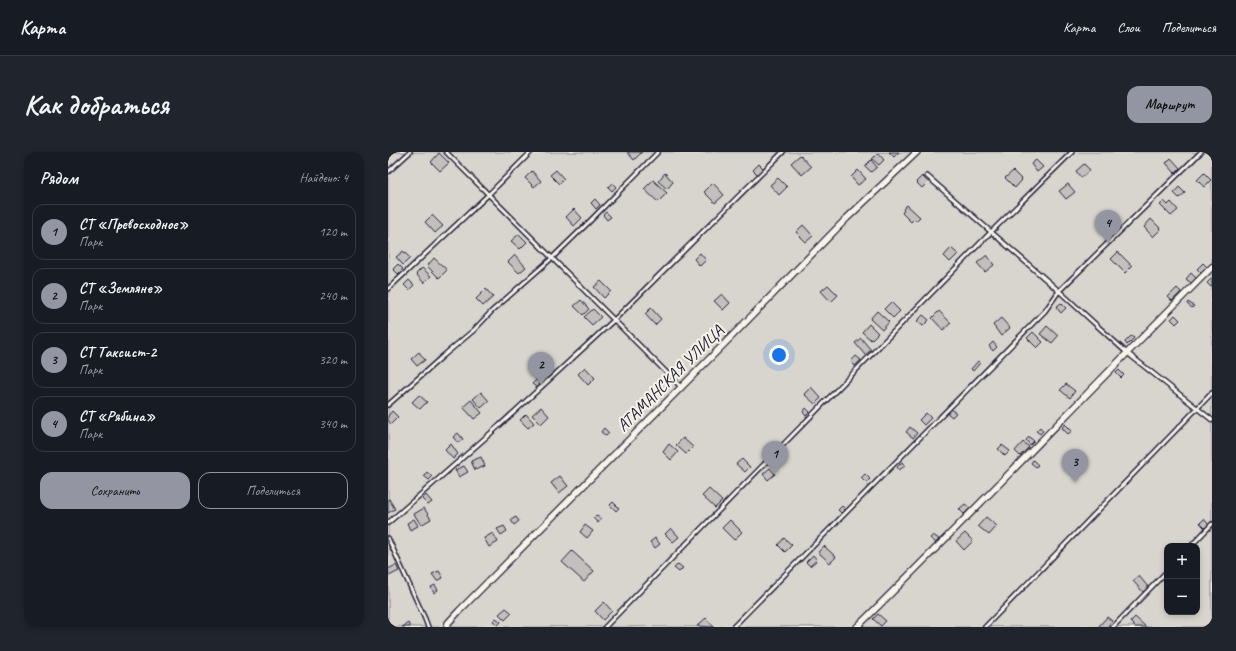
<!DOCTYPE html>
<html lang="ru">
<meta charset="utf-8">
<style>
body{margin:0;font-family:Caveat,sans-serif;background:#20242c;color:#f1f3f6}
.controls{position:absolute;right:12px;bottom:12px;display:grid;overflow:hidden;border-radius:8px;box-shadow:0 2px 6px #0003}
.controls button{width:36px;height:36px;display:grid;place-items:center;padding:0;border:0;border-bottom:1px solid #363941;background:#171b24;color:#f1f3f6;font:20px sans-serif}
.you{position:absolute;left:391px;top:203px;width:14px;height:14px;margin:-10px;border:3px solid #fff;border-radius:50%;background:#1a73e8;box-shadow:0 0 0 6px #1a73e833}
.badge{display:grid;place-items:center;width:26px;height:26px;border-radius:50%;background:#9495a2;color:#111;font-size:13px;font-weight:700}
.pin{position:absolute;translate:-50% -33px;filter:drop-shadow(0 1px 2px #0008)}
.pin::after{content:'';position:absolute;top:21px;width:14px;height:12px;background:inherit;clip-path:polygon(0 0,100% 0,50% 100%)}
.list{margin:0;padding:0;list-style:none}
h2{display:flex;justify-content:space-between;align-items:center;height:52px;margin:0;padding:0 16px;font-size:17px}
h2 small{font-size:13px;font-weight:400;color:#9ea1a6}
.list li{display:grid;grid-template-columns:26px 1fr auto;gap:12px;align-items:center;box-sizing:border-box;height:56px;margin:0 8px 8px;padding:0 8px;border:1px solid #363941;border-radius:12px}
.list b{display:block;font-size:15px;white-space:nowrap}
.list p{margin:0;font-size:13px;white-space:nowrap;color:#9ea1a6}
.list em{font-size:13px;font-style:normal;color:#9ea1a6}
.actions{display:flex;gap:8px;padding:12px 16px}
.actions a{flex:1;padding:9px 0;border:1px solid #9495a2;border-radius:12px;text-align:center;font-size:14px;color:#9495a2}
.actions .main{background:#9495a2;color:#111}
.map{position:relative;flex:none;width:824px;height:475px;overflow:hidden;border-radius:12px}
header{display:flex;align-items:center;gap:24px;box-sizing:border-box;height:56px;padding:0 20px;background:#171b24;border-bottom:1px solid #363941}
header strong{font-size:19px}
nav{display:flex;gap:22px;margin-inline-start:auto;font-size:14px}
.intro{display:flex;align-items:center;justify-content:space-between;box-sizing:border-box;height:96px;padding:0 24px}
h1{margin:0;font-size:28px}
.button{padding:10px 18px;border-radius:12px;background:#9495a2;color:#111;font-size:14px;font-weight:700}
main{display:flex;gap:24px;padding:0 24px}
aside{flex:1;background:#171b24;border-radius:12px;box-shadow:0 2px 6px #0003}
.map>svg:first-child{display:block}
.green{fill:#d8d5cf;stroke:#7d7c85;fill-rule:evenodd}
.building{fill:#c2bfbd;stroke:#22223b}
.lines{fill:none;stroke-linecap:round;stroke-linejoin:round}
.service-casing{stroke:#22223b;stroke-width:6}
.minor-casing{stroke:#22223b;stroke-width:8}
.service{stroke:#f7f3e8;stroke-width:3}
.minor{stroke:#f7f3e8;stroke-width:5.5}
.labels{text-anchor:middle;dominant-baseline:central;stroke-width:4;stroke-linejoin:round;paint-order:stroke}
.street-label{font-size:17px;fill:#22223b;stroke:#f7f3e8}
</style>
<header>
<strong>Карта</strong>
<nav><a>Карта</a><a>Слои</a><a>Поделиться</a></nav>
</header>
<div class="intro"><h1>Как добраться</h1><a class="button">Маршрут</a></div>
<main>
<aside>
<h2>Рядом<small>Найдено: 4</small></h2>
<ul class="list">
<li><span class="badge">1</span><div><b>СТ «Превосходное»</b><p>Парк</p></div><em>120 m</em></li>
<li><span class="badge">2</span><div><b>СТ «Земляне»</b><p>Парк</p></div><em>240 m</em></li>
<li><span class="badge">3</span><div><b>СТ Таксист-2</b><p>Парк</p></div><em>320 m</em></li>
<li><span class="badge">4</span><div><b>СТ «Рябина»</b><p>Парк</p></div><em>340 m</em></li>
</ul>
<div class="actions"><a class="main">Сохранить</a><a>Поделиться</a></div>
</aside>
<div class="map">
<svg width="824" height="475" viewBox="0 0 824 475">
<rect width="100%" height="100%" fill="#f7f3e8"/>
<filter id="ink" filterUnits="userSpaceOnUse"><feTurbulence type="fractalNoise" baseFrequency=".025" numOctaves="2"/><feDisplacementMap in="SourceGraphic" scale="8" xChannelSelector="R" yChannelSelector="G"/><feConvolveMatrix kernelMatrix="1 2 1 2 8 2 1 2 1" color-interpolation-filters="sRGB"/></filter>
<g filter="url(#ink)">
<!-- green -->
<path class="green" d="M0,0H824V475H0ZM779,394H809V460H779Z"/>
<!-- building -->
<path class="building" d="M239,0H254L246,8Z
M501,0H511L506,5Z
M51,1L61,11L52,19L43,10Z
M490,1L496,8L491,13L484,7Z
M412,3L423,15L414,23L403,11Z
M783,6L792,16L787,21L778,11Z
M483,8L489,15L483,20L477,14Z
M648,8L655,15L649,20L643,12Z
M371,12L376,17L370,23L365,18Z
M696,12L702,18L693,26L688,19Z
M168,18L176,27L171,32L162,23Z
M470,18L478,27L470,33L463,25Z
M144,19L153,29L146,35L137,26Z
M625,19L634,28L627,36L617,26Z
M277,21L285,30L279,37L270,29Z
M816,21L823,28L816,35L809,28Z
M534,24L540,30L534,36L528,30Z
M390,26L399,35L391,43L382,33Z
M265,28L279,41L270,50L256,37Z
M224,31L228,35L224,39L220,35Z
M325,31L336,43L327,51L316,40Z
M680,32L687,40L678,47L671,39Z
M791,35L797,41L791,46L786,41Z
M207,47L212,53L208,57L203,51Z
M776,49L780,53L783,50L790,58L783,64L772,53Z
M519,53L532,65L528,69L526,67L523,70L514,61L516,58L515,57Z
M186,57L194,66L186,74L178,65Z
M218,60L223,65L219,68L215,63Z
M44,63L55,74L47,81L37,70Z
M763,67L773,77L765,85L756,75Z
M415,73L425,84L418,90L408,80Z
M131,82L139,90L132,97L123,89Z
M563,96L570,102L562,110L556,104Z
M15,99L22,106L15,113L8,105Z
M730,100L744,114L737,121L723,107Z
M312,101L318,108L312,114L306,107Z
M127,103L138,115L131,121L120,110Z
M599,103L606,113L597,120L589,111Z
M46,106L59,118L51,126L39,114Z
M815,111L820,116L814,122L809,117Z
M10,112L15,117L10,122L5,117Z
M34,116L43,124L36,131L28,122Z
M803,121L808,126L803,131L798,127Z
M824,126V134L823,135L819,131Z
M21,128L26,133L21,138L16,133Z
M213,129L223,139L216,146L206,135Z
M440,133L450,143L443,150L433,139Z
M789,136L793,140L784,149L780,145Z
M98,137L105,145L95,154L88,147Z
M334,142L342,151L335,158L326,149Z
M193,148L201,157L195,163L186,154Z
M503,150L512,159L505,166L496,157Z
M800,150L806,154L804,156L799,152Z
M673,151L678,156L673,161L668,155Z
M263,156L273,167L267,173L257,162Z
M205,157L213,165L204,173L196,165Z
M489,159L501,170L494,178L482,167Z
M551,159L563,171L555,178L544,166Z
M535,163L541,168L535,174L529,169Z
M787,163L792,168L788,172L783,167Z
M613,166L622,176L613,184L605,173Z
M481,172L490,181L483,188L474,180Z
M659,174L670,184L664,191L652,182Z
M645,180L655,190L649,196L639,186Z
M743,184L746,186L739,193L737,190Z
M473,186L483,198L477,203L467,191Z
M605,190L609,195L605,199L601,194Z
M31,200L37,208L29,214L23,207Z
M468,204L473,208L467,214L463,209Z
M590,209L592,211L585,219L583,217Z
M197,215L207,226L200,233L190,222Z
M731,218L736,223L733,226L728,221Z
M149,227L152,231L148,235L144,232Z
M678,232L687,239L682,246L672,238Z
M423,235L433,246L427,252L416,242Z
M93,240L101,249L93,256L85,247Z
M31,243L39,250L32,257L24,250Z
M83,248L94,261L86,267L75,255Z
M153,255L161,264L153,272L144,263Z
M418,256L422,260L418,264L415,260Z
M563,257L568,261L564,265L559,261Z
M4,259L10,265L3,272L0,268V264Z
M538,261L543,266L536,273L531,268Z
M138,262L146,271L140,276L132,268Z
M677,272L684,279L680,282L674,276Z
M522,275L529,281L525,286L518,280Z
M652,275L655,279L652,282L648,279Z
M216,276L221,281L218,284L213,280Z
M70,281L75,287L70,291L65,285Z
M641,285L646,289L642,293L638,288Z
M295,286L305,295L298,302L288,293Z
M635,290L641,295L632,304L627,299Z
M63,292L70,302L65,307L57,298Z
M281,292L290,300L283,308L275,300Z
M614,293L622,299L617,304L610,297Z
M93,305L97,314L87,318L83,309Z
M354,307L362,315L357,320L348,312Z
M645,308L650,313L648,315L643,311Z
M514,310L517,314L511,318L509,315Z
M76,314L80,320L71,325L67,318Z
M382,316L387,322L380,328L375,322Z
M39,320L44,325L41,328L36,324Z
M477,322L482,327L478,331L473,326Z
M172,324L180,334L171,341L163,331Z
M321,337L334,349L327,356L314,344Z
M38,343L44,350L40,353L34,347Z
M0,347H1L7,357L0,361Z
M225,350L231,356L228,359L222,353Z
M577,352L582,356L576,362L571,357Z
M454,354L457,357L453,361L450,358Z
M36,356L43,367L33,373L26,362Z
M208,363L213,367L210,371L205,366Z
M128,365L131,369L126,373L123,368Z
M598,365L609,374L601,383L590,374Z
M26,367L30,374L22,378L19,371Z
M816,367L821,373L817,376L812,371Z
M342,368L354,380L346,388L334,376Z
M197,373L205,379L199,386L192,380Z
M116,374L119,379L113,383L109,377Z
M283,376L291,385L285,390L277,382Z
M105,381L110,390L101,395L96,386Z
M577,381L585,389L576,398L568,389Z
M545,383L551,387L548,391L542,386Z
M267,386L272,392L267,396L262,390Z
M396,386L404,393L397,400L390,393Z
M436,394L448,405L442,411L430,400Z
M184,399L206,419L196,430L174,410Z
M425,403L429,408L422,414L418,410Z
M290,412L295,416L291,420L286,416Z
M8,413L11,419L1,424L0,417Z
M51,419L55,426L49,429L44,422Z
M751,424L761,436L755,440L745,429Z
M47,433L50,438L46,441L43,435Z
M216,450L224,459L215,468L207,459Z
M118,456L124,461L117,468L111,462Z
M490,462L498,469L493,474L485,467Z
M719,465L724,469L719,475H710Z
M747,465L758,475H747L742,470Z
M108,466L113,470L110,473L105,469Z
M318,466L326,475L309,474Z
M20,471L22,475H14Z"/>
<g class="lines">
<!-- service casing -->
<g class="service-casing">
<path id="service" d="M58,0L293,235
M0,20L22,0
M539,24L671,139L738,200L824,268
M0,137L100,43L143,0
M0,253L55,204L86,178L104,159L164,106L201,70L270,0
M0,371L112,273L226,168L395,0
M0,386L37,467L40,475
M803,394L824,372
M217,475L603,80L684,0
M345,475L657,159L671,139L813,0
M597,475L824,241
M725,475L779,419"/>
</g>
<!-- minor casing -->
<g class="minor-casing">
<path id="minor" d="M59,475L60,471L71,459L349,179L459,66L529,0
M469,475C589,357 705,234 824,115"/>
</g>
<!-- service -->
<use href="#service" class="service"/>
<!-- minor -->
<use href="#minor" class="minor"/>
</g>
</g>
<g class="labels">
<!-- street labels -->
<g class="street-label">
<text transform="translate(282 226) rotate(-45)">АТАМАНСКАЯ УЛИЦА</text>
</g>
</g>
</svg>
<div class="controls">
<button>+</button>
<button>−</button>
</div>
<div class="you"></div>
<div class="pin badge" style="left:387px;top:322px">1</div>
<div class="pin badge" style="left:153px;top:233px">2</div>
<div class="pin badge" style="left:687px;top:330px">3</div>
<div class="pin badge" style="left:720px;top:91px">4</div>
</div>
</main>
